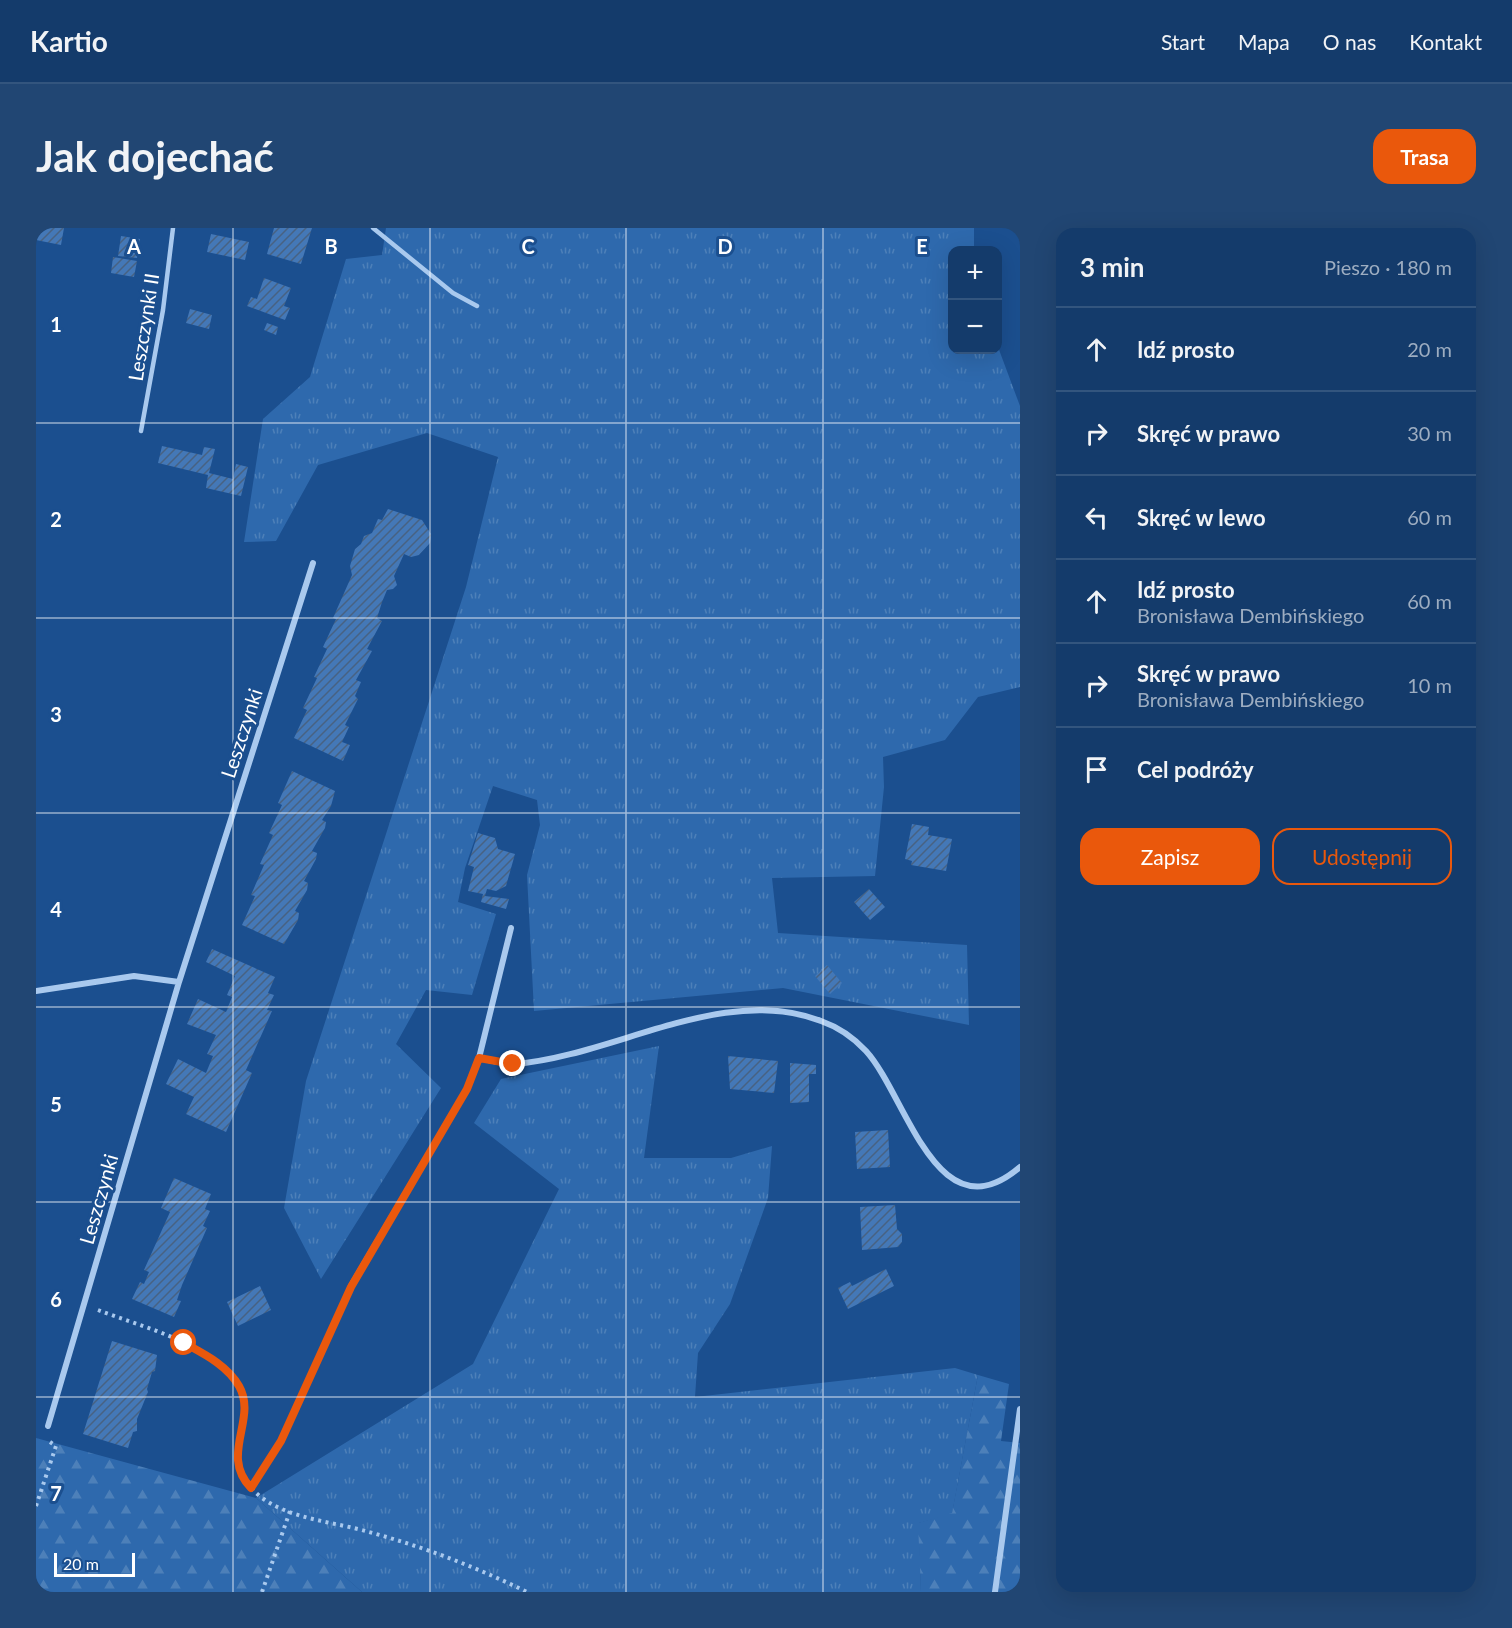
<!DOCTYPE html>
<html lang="pl">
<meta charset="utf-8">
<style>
body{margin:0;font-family:Lato,sans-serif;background:#214673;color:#f1f3f6}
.controls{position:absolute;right:18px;top:18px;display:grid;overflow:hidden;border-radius:12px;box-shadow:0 6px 24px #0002}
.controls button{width:54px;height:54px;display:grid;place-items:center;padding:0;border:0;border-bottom:2px solid #33557e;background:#143b6b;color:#f1f3f6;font:30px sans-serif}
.scale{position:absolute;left:18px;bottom:15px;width:81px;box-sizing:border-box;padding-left:6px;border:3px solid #fff;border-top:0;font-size:16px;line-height:21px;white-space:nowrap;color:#fff;-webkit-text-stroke:4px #1b4f8f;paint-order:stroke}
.stop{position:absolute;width:18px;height:18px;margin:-14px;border:4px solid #ea580c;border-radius:50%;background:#fff}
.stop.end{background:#ea580c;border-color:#fff;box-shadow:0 2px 6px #0008}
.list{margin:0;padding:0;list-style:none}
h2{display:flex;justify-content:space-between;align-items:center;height:78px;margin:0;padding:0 24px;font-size:26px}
h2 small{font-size:20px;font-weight:400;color:#9dadc1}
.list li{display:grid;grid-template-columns:39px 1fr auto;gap:18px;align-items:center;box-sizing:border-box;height:84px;padding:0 24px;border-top:2px solid #33557e}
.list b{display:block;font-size:22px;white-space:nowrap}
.list p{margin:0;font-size:20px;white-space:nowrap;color:#9dadc1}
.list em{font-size:20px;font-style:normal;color:#9dadc1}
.actions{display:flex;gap:12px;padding:18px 24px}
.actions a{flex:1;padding:14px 0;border:2px solid #ea580c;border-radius:18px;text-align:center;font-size:21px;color:#ea580c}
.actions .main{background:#ea580c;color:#fff}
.icon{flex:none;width:33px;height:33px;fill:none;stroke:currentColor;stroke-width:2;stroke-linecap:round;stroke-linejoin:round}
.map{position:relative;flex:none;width:984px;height:1364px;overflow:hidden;border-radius:18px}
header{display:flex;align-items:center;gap:36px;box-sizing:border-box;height:84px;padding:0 30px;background:#143b6b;border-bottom:2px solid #33557e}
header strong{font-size:28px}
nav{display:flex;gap:33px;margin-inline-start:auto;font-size:21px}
.intro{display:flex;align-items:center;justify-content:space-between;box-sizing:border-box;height:144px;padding:0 36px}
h1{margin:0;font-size:42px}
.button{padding:15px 27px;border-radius:18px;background:#ea580c;color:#fff;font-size:21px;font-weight:700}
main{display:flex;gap:36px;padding:0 36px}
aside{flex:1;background:#143b6b;border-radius:18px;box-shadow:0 6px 24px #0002}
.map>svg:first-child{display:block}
.grass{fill:url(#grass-tufts)}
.forest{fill:url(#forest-firs)}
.building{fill:url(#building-hatch)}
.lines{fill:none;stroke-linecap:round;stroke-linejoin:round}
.path{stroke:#a9c9ee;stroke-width:4;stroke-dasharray:3 4.5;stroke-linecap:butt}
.lane{stroke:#a9c9ee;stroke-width:4.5}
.street{stroke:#a9c9ee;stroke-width:6}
.route{stroke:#ea580c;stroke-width:8}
.grid{fill:none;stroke:#fff;stroke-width:1.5;stroke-opacity:0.55}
.labels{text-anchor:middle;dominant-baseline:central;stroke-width:6;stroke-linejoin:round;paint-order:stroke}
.street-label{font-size:20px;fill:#fff;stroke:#1b4f8f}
.grid-label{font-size:20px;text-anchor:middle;font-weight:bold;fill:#fff;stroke:#1b4f8f;stroke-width:6;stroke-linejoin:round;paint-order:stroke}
</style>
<header>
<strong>Kartio</strong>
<nav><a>Start</a><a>Mapa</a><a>O nas</a><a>Kontakt</a></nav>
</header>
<div class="intro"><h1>Jak dojechać</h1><a class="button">Trasa</a></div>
<main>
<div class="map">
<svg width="984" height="1364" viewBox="0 0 984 1364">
<defs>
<pattern id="grass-tufts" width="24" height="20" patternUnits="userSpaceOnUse" patternTransform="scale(1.5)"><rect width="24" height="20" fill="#2e69ad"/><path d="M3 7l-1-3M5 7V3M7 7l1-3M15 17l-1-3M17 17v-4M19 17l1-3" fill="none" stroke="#4d80b9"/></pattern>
<pattern id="forest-firs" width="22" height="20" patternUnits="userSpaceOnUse" patternTransform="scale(1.5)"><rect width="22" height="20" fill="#2e69ad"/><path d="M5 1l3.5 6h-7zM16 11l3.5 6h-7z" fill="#4d80b9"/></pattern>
<pattern id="building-hatch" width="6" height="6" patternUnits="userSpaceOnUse" patternTransform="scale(1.5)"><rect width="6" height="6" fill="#4478b7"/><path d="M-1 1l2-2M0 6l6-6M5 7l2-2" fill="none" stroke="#486282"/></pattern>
</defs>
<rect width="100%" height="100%" fill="#1b4f8f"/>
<!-- grass -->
<path class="grass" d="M350,0H938V22H916V122H962V119L984,178V459L942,469L909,512L847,529L848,559L839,648L736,650L742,705L931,717L933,797L747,760L498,783L491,647L504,597L501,572L457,558L429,640L422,674L460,686L436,767L390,762L360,816L405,860L285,1051L248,980L270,853L430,359L462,229L391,205L282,237L240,313L208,314L227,191L274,149L310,31L346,27Z
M623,818L608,930H695L736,918L732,970L694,1076L662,1125L659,1169L919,1140L942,1147L916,1286L883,1295L885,1364H326L220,1270L437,1136L523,961L438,895L465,851Z"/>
<!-- forest -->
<path class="forest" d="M942,1147L973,1156L965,1213L984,1215V1364H885L882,1295L916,1285Z
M0,1210L220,1270L326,1364H0Z"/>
<!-- building -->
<path class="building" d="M0,0H28L25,17L0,12Z
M238,0H276L265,36L231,26Z
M175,6L213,14L209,32L171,24Z
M85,8L104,11L101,30L82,28Z
M77,29L101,33L98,49L75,45Z
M228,50L255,60L248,78L254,80L249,92L211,78L215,69L221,71Z
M154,81L176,87L173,101L150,95Z
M231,95L242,99L240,107L228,102Z
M126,218L166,227L168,219L179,221L173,245L197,251L200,236L212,239L205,268L170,260L172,247L122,235Z
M352,281L386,292L395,306L394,315L383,327L375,329L368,326L358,348L361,357L357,361L351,362L346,374L341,390L346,393L331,421L336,423L320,452L325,454L319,468L322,471L309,497L313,499L306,514L314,517L307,533L258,510L271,482L267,480L281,450L278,449L291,421L287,419L300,391L297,390L316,347L314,338L319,321L325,316L328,308L336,305L342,291L346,292Z
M256,543L299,563L295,578L286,592L290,594L289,600L276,623L281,625L280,631L268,653L272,655L271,662L259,683L263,685L262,692L248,716L206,697L219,668L215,667L228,637L224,636L237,607L233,605L246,577L242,575Z
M876,596L893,599L892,607L916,611L910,643L875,637L876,633L869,631Z
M442,605L459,610L462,621L479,626L470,658L460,663L451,661L449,668L473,671L470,681L445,674L447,666L432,663L438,639L432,637Z
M833,661L849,679L834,692L818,674Z
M176,721L239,749L232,765L238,767L231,782L236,783L210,842L216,845L190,904L150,886L158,869L130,856L142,831L170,845L177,828L171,826L180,807L151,796L162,771L190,784L196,769L191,767L199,748L170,734Z
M791,737L806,755L794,766L779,748Z
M692,828L742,833L738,865L694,861Z
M754,835L780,837V846H773V874L754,875Z
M852,902L854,939L821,941L819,904Z
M138,950L175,966L169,981L174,983L167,998L171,1000L146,1057L141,1072L145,1073L138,1089L96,1071L104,1054L108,1056L113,1044L108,1042L134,984L125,980Z
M859,977L861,1001L866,1006V1014L862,1019L826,1022L824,979Z
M850,1041L858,1058L812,1081L802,1060L814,1054L816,1058Z
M224,1058L235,1082L202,1098L191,1074Z
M76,1113L121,1127L119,1143L116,1144L111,1161L112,1164L101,1191V1203L97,1204L92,1220L47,1206Z"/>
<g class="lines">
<!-- path -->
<path class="path" d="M62,1082C109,1100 171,1114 201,1156C227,1192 174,1229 225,1269C253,1291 299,1294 333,1304C388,1319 440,1339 491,1364
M215,1260L245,1213L308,1073
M0,1278L20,1218L14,1214
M226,1364L254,1283"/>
<!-- lane -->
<path class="lane" d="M337,0L417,65L441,78
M105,203L127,82L137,0"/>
<!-- street -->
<path class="street" d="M0,763L98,748L143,754
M443,830C455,832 468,837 479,836C578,828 688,755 785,793C802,799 817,809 830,823C871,868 901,1010 984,939
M315,1058L431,861L443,830L475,700
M12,1198L143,754L277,335
M959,1364L984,1181"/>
</g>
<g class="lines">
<!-- route -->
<path class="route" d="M148,1115C168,1126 191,1137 203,1158C222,1191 183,1227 215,1260L245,1213L315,1059L431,861L443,830L477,836"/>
</g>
<!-- grid -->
<path class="grid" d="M197,0V1364M394,0V1364M590,0V1364M787,0V1364M0,195H984M0,390H984M0,585H984M0,779H984M0,974H984M0,1169H984"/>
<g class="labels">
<!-- street labels -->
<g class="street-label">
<text transform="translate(107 99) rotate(-81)">Leszczynki II</text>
<text transform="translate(205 505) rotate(-72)">Leszczynki</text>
<text transform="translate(62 971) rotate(-74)">Leszczynki</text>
</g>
</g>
<g class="grid-label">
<text x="98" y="26">A</text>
<text x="295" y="26">B</text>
<text x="492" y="26">C</text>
<text x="689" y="26">D</text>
<text x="886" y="26">E</text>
<text x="20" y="104">1</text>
<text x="20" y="299">2</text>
<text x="20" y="494">3</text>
<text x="20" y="689">4</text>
<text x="20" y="884">5</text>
<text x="20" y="1079">6</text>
<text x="20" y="1273">7</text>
</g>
</svg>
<div class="controls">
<button>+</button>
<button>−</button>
</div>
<div class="scale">20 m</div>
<div class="stop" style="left:148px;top:1115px"></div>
<div class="stop end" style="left:477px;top:836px"></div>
</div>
<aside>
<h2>3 min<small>Pieszo · 180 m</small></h2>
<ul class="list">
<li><svg class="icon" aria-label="ahead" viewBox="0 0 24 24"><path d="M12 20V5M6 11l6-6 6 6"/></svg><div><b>Idź prosto</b></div><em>20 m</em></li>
<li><svg class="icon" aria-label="right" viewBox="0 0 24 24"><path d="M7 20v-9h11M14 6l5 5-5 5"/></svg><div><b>Skręć w prawo</b></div><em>30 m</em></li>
<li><svg class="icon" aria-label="left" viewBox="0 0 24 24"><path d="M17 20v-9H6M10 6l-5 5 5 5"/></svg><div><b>Skręć w lewo</b></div><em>60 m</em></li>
<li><svg class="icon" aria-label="ahead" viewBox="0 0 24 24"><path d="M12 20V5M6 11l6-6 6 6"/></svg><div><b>Idź prosto</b><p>Bronisława Dembińskiego</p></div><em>60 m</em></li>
<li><svg class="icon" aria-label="right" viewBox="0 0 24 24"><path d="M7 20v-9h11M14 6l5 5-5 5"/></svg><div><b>Skręć w prawo</b><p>Bronisława Dembińskiego</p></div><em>10 m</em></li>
<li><svg class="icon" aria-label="arrive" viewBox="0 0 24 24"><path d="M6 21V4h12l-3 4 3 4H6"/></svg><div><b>Cel podróży</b></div></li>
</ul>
<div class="actions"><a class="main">Zapisz</a><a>Udostępnij</a></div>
</aside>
</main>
